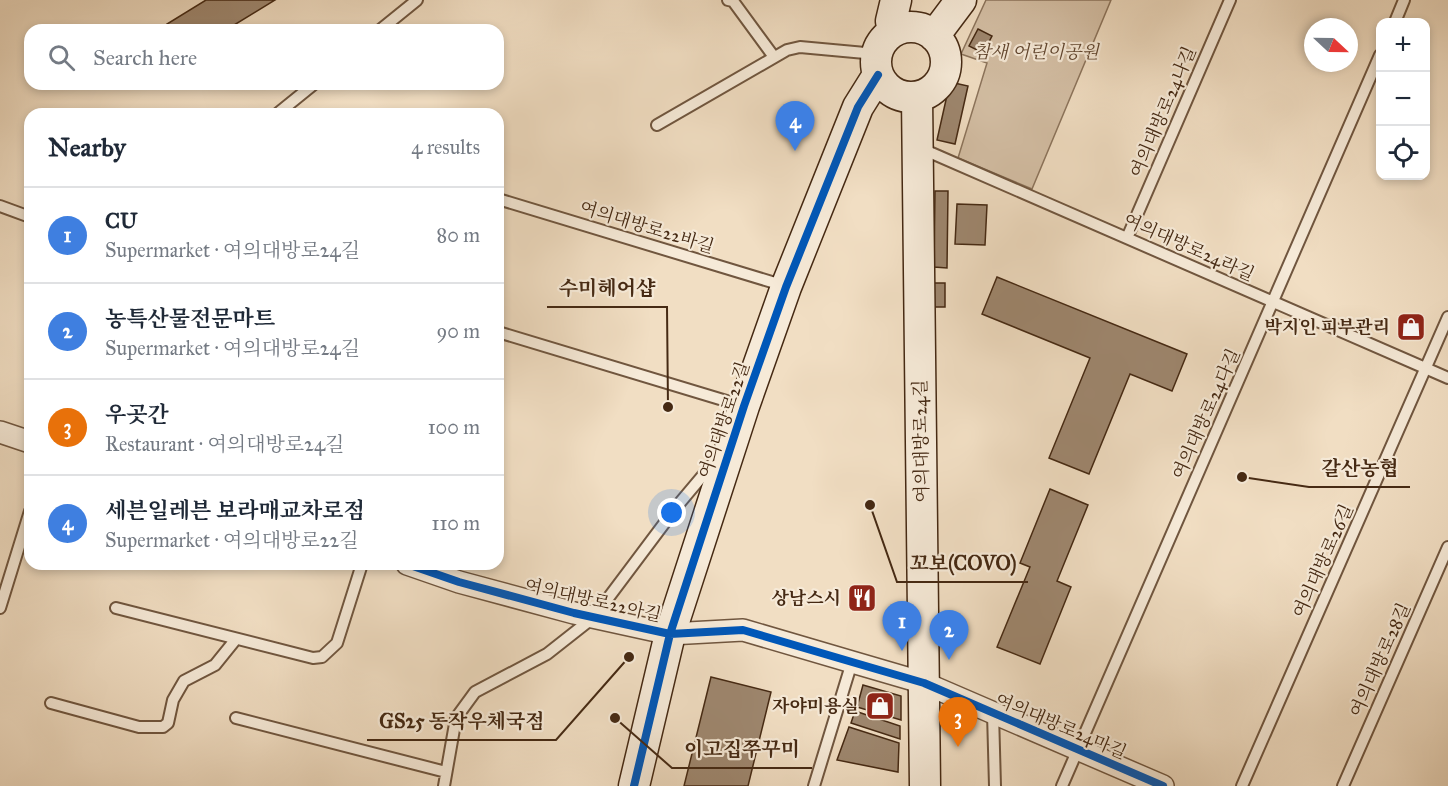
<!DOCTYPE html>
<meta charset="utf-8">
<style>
body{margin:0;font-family:"IM FELL Great Primer","Noto Serif KR",serif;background:#f6f6f7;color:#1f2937}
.controls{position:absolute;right:18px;top:18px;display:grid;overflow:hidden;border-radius:12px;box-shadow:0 3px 9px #0003}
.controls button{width:54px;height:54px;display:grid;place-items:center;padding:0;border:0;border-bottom:2px solid #e0e1e3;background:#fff;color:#1f2937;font:30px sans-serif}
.compass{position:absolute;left:1304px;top:18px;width:54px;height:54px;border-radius:50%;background:#fff;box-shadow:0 3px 9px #0003;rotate:112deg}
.you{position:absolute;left:672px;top:513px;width:21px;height:21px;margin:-15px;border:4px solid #fff;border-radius:50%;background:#1a73e8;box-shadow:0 0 0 9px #1a73e833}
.badge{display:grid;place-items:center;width:39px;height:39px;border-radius:50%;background:#8f2418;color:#fff;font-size:20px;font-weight:700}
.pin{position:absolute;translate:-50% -50px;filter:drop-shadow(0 2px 3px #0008)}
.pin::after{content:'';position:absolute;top:32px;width:21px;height:18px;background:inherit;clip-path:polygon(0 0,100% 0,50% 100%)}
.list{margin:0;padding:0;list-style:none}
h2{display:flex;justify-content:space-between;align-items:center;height:78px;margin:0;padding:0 24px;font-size:26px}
h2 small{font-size:20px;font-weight:400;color:#747a83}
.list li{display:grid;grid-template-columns:39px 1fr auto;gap:18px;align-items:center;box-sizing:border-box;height:96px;padding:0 24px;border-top:2px solid #e0e1e3}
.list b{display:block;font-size:22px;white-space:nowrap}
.list p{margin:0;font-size:20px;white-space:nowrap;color:#747a83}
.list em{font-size:20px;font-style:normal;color:#747a83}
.icon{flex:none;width:33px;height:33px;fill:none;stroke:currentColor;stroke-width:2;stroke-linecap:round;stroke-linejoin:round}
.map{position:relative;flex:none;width:1448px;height:786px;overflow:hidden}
.search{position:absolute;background:#fff;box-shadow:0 3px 9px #0003;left:24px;top:24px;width:480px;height:66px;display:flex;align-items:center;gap:15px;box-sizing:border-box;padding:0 21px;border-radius:18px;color:#747a83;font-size:22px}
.panel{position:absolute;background:#fff;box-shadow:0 3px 9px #0003;left:24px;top:108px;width:480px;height:462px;border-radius:18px}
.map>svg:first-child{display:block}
.green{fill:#d4bfa5;stroke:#8c745c;stroke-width:1.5}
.building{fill:#9e876f;stroke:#452913;stroke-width:1.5}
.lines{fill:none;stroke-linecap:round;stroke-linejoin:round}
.lane-casing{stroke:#70563f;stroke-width:14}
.street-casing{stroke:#70563f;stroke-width:24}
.secondary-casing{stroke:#452913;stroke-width:33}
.lane{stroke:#f6ead8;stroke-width:10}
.street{stroke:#f6ead8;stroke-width:21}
.secondary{stroke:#f6ead8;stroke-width:30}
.cycleway-casing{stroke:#f6ead8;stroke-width:11}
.cycleway{stroke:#0057b8;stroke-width:8}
.labels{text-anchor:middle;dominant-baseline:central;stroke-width:4.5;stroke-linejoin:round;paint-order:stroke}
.park-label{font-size:18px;font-style:italic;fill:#624730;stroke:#f6ead8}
.street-label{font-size:18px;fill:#452913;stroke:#f6ead8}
.poi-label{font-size:18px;font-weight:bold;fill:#452913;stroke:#f6ead8;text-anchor:end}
.leader{fill:none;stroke:#452913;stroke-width:2}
.callout-dot{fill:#452913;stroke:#f6ead8;stroke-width:2}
.callout-label{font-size:20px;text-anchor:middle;font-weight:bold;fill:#452913;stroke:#f6ead8;stroke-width:4.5;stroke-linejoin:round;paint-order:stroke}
</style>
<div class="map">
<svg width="1448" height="786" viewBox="0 0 1448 786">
<rect width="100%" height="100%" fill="#f1dec3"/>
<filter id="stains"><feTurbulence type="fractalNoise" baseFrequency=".00333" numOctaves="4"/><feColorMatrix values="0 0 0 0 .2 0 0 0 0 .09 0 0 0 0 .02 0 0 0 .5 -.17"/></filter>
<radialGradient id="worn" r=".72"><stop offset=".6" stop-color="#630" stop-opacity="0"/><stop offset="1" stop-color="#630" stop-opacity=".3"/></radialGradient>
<!-- green -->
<path class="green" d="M986,0H1111L1032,189L958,158L987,63L961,54Z"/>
<!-- building -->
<path class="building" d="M206,0H275L226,30H171L167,24Z
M978,29L992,36L983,53L969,46Z
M950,82L968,86L955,144L937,140Z
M935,191H948L947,268L934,267Z
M957,204L987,205L985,245L955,244Z
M997,277L1187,354L1172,391L1130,374L1089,474L1049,458L1090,358L982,314Z
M934,283H945V307H934Z
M1050,489L1088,505L1057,581L1071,587L1040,664L997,647L1030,567L1020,563Z
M711,677L771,692L748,786H684Z
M863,685L901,696V720L857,707Z
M855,711L900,726V739L851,723Z
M849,727L899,743L898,772L837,760Z"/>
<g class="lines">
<!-- lane casing -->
<g class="lane-casing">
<path id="lane" d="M728,0L733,1L774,57
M1395,22L1404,0
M380,30L417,0
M277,114L314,84
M657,125L787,50L800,47L876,54
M920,148L1448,378
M498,199L785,286
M0,206L30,217
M1127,238L1230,0
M498,332L743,406
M0,608L30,511
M116,608L313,658L322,657L337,643L362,564
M51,703L139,727H163L168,723L173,700L184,681L215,665L236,639
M993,713L995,786
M236,718L446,772
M444,786L456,718L475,692L547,654L594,617L678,505L715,461
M814,786L852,662
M1062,786L1380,55
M1242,786L1448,317
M1343,786L1448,547"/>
</g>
<!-- street casing -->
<g class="street-casing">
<path id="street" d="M0,432L30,442
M407,564L459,582L574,613L670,634L743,630L852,662L924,683L1163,786"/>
</g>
<!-- secondary casing -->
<g class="secondary-casing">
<path id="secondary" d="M876 62a35 35 0 1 1 70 0a35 35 0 1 1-70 0Z
M893,32L891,21L896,0
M934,36L961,0
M917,97L925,786
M634,786L670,634L744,406L786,287L858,107L878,75"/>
</g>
<!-- lane -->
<use href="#lane" class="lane"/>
<!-- street -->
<use href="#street" class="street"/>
<!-- secondary -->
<use href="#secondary" class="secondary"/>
<!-- cycleway casing -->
<g class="cycleway-casing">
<path id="cycleway" d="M407,564L459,582L574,613L670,634L743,630L852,662L924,683L1163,786
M634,786L670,634L744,406L786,287L858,107L878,75"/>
</g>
<!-- cycleway -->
<use href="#cycleway" class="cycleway"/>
</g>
<!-- icons -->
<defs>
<g id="shop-square" transform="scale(1.5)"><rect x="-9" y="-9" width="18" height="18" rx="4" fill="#8f2418" stroke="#f6ead8"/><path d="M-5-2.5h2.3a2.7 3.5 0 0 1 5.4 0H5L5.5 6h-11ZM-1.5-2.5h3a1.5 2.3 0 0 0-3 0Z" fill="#fff"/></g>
<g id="restaurant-square" transform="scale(1.5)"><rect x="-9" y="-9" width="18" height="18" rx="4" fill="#8f2418" stroke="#f6ead8"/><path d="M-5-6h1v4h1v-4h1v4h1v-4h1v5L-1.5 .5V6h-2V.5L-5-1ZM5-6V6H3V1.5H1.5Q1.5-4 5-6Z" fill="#fff"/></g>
</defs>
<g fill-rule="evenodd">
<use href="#shop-square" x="1411" y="327"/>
<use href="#restaurant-square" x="862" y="598"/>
<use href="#shop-square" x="880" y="706"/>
</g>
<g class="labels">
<!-- park labels -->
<g class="park-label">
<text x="1036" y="52">참새 어린이공원</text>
</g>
<!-- street labels -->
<g class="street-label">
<text transform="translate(1163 112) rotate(-67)">여의대방로24나길</text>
<text transform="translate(647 227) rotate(17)">여의대방로22바길</text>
<text transform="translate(1189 247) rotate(24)">여의대방로24라길</text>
<text transform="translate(1206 414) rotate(-66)">여의대방로24다길</text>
<text transform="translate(724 420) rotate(-71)">여의대방로22길</text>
<text transform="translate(921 441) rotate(-91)">여의대방로24길</text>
<text transform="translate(1323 561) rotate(-66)">여의대방로26길</text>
<text transform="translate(593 600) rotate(13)">여의대방로22아길</text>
<text transform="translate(1380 660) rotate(-66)">여의대방로28길</text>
<text transform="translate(1061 726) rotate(23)">여의대방로24마길</text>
</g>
<!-- poi labels -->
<g class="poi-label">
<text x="1390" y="327">박지인 피부관리</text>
<text x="841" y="598">상남스시</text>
<text x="859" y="706">자야미용실</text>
</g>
</g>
<!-- callouts -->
<path class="leader" d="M668 407L667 307H547M1242 477L1309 487H1410M870 505L897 582H1028M629 657L556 740H367M615 718L672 768H812"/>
<g class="callout-dot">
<circle cx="668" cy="407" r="6"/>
<circle cx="1242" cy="477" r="6"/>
<circle cx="870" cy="505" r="6"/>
<circle cx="629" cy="657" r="6"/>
<circle cx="615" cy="718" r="6"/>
</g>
<g class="callout-label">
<text x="607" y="295">수미헤어샵</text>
<text x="1360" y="475">갈산농협</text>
<text x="963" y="570">꼬보(COVO)</text>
<text x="462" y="728">GS25 동작우체국점</text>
<text x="742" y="756">이고집쭈꾸미</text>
</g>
<rect width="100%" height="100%" filter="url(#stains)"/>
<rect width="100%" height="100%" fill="url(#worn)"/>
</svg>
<div class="controls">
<button>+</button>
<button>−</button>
<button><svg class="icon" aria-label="locate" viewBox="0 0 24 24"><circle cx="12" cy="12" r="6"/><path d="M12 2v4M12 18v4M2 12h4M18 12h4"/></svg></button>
</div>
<svg class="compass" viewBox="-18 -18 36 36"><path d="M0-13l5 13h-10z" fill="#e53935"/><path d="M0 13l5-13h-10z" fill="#747a83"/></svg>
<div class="you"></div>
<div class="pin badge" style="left:902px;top:651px;background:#3f7fe0">1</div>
<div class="pin badge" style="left:949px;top:660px;background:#3f7fe0">2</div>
<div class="pin badge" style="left:958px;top:747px;background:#e8710a">3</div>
<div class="pin badge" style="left:795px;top:151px;background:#3f7fe0">4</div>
<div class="search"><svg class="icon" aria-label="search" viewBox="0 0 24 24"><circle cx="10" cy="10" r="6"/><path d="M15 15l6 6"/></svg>Search here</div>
<section class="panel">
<h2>Nearby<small>4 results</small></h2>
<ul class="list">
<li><span class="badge" style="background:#3f7fe0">1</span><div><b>CU</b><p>Supermarket · 여의대방로24길</p></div><em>80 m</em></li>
<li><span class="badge" style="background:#3f7fe0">2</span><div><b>농특산물전문마트</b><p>Supermarket · 여의대방로24길</p></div><em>90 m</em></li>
<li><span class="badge" style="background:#e8710a">3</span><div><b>우곳간</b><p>Restaurant · 여의대방로24길</p></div><em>100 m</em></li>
<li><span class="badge" style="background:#3f7fe0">4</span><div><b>세븐일레븐 보라매교차로점</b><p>Supermarket · 여의대방로22길</p></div><em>110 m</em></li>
</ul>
</section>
</div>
